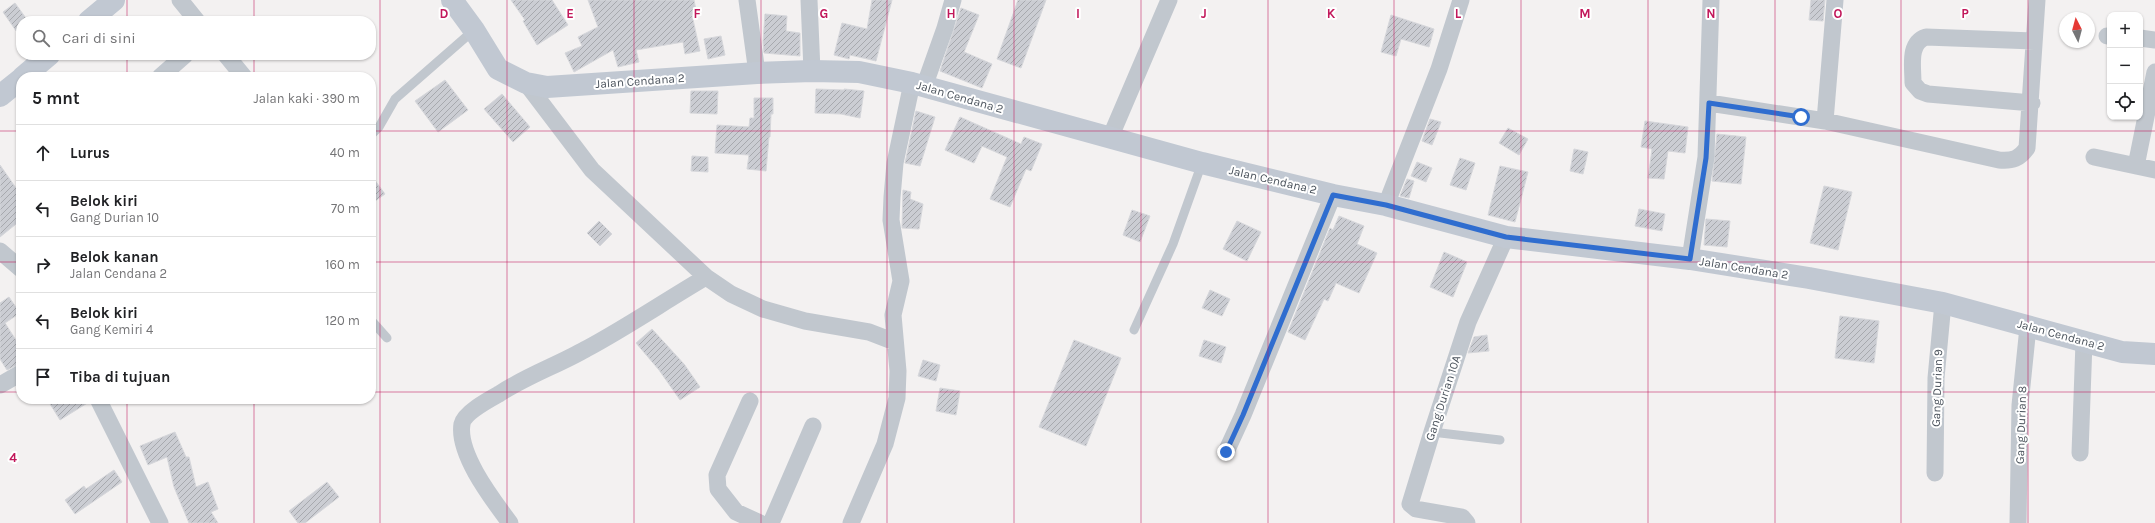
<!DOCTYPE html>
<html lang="id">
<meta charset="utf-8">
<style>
body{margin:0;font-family:Karla,sans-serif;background:#f2f2f2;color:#202124}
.controls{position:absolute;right:12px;top:12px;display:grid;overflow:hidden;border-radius:8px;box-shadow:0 1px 3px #0004}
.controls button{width:36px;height:36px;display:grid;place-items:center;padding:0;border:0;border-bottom:1px solid #e0e0e0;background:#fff;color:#202124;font:20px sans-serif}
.compass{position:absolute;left:2059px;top:12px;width:36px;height:36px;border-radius:50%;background:#fff;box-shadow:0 1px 3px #0004;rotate:354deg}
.stop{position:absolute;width:12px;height:12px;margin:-9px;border:3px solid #2f6dcf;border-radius:50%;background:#fff}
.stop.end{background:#2f6dcf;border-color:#fff;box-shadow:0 1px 4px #0008}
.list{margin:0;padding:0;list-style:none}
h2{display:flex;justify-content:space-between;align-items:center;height:52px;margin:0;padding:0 16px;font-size:17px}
h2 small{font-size:13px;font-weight:400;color:#757577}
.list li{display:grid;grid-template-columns:26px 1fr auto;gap:12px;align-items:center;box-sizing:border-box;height:56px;padding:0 16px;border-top:1px solid #e0e0e0}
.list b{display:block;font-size:15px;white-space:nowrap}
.list p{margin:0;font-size:13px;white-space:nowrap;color:#757577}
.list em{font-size:13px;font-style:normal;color:#757577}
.icon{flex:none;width:22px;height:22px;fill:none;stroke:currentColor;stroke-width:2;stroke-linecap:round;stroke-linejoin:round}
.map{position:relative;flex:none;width:2155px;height:523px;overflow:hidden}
.search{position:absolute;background:#fff;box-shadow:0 1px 3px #0004;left:16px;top:16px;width:360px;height:44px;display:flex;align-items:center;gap:10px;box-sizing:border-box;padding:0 14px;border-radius:16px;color:#757577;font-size:15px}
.panel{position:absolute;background:#fff;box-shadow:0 1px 3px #0004;left:16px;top:72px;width:360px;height:332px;border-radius:16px}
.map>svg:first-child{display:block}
.building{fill:url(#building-hatch);stroke:#d6d7db}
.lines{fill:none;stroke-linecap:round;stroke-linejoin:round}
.lane{stroke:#c1c7ce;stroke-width:9}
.street{stroke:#c1c7ce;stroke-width:17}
.secondary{stroke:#c1c8d2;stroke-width:22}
.route{stroke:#2f6dcf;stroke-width:5}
.grid{fill:none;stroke:#c2185b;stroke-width:1;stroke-opacity:0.55}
.labels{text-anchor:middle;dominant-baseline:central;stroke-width:4;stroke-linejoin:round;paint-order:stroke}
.street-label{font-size:12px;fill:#4b535c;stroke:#fff}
.grid-label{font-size:13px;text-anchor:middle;font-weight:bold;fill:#c2185b;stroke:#fff;stroke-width:4;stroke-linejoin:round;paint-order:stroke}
</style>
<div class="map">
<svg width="2155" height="523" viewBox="0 0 2155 523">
<defs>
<pattern id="building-hatch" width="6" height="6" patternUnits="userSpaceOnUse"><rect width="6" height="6" fill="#cbcdd3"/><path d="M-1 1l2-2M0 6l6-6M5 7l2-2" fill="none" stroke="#a7a9ae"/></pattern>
</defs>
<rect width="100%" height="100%" fill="#f3f1f1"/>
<!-- building -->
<path class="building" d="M511,0H552L568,25L537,45L523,21L525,20Z
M588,0H694L697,15H692L700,51L685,54L683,42L636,50L639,62L618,67L613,50L574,72L565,53L582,46L578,37L598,27Z
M872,0H892L876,61L850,55L849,59L834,55L842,23L867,29Z
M1018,0H1046L1021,68L997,59Z
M1811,0H1825L1823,21L1809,20Z
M15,3L28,21H21V38L3,12Z
M961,8L979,15L964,52L992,64L982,88L940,71Z
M765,14L787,16L786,31L800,33V56L764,53L763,42Z
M1391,15L1434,29L1429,47L1401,39L1396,56L1381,52Z
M721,36L725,55L708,59L704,39Z
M445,80L468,110L438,132L415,101Z
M816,89L844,90V89L864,91L860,118L841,114L815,113Z
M691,91H718L717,114L690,113Z
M502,94L530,127L513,142L484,109Z
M754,98H773V114H771L770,137H769L766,171L747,169L749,155L715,153L717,125L749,127L750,118H754Z
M916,111L935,117L920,166L905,163Z
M960,117L1021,144L1024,137L1042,144L1031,171L1026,169L1010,207L990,199L1007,157L982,146L974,163L945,150Z
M1430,119L1441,122L1432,145L1422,141Z
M1645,121L1688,127L1685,153L1668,151L1664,179L1648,178L1652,149L1641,147Z
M1508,128L1528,139L1519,155L1499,143Z
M1717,134L1746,137L1741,184L1712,181Z
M1574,149L1588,152L1583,174L1570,171Z
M692,156L708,157V172L691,171Z
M1460,158L1475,163L1466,190L1450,185Z
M1417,162L1432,168L1426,182L1411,176Z
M0,165L16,188L21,185V220L0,237Z
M1500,166L1528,172L1515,222L1488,215Z
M371,175L385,194L371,204Z
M1407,179L1414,181L1409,198L1400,196Z
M1824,186L1852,192L1838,250L1810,243Z
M903,190L911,192L910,199L923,204L919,229L902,228Z
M1639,209L1665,214L1662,231L1635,226Z
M1132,210L1150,216L1140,242L1123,235Z
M1339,216L1364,226L1357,244L1377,253L1359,293L1336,283L1328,301L1324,299L1305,340L1288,332L1330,228L1333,230Z
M1706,219L1730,221L1727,247L1704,245Z
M599,221L612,234L600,246L587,233Z
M1237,221L1261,232L1247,261L1223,249Z
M1444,252L1467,262L1453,297L1430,287Z
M1210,290L1230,299L1222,316L1202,308Z
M9,297L20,313L5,323L21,348V363L7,370L0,359V303Z
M1840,316L1879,321L1874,363L1835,358Z
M652,329L684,364L700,387L680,400L659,370L636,343Z
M1487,335L1489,351L1468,353L1474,337Z
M1074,340L1121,358L1086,446L1039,427Z
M1204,340L1226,347L1221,363L1199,356Z
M923,360L940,365L936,381L918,376Z
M940,388L960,391L956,415L936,411Z
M47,399H88L89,402L60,420Z
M175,432L186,457H189L196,487L208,482L218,509L211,512L218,523H189L174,487L167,457L148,465L140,446Z
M114,470L122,482L75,514L65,500L84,486L86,489Z
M327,482L339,497L305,523H298L289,511Z"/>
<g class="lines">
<!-- lane -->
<path class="lane" d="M371,135L379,127L395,99L474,30
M371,320L387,338
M1134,330L1173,244L1202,163
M1432,432L1500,440"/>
<!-- street -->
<path class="street" d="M180,0L197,21
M747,0L757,73
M809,0L812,71
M2107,36H2110
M2140,38L2155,40
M226,55L244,77
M160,77L185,55
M526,83L592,170L706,277L731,294L763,309L805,321L869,332L895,342
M924,87L945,28L953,0
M1709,103L1825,121L1999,160C2013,161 2019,159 2027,148L2037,0
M2032,103L1928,94L1920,91L1913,83C1913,66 1908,43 1926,37L2034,41
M1825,121L1835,0
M1110,138L1169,0
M2094,157L2155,170
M2136,166L2155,72
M1386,205L1439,69L1461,0
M0,251L21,269
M1690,259L1706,157L1711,0
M0,385L21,373
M98,399L160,523
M750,401L717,475L718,489L736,512L760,523
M1226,452L1243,415L1333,195
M2080,453L2084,342
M1935,473L1936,378L1943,303
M510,523C493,500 457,454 462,424C464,413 490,399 499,394C526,376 558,365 586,349C627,327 665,301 706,277
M771,523L813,426
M851,523L885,444L897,398L898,371L893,315L901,281L891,220L892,197L895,163L912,83
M1467,523L1462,517L1416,509L1410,504L1432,432L1468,322L1506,237
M2018,523L2020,405L2028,327"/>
<!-- secondary -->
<path class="secondary" d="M452,0L474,30L498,69L526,83L547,87L757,73L812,71L859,72L912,83L1202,163L1333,195L1386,205L1506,237L1690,259L1809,278L1943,303L2122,352L2155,354
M89,21L114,0
M23,77L49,55
M0,96L21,79"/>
</g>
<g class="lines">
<!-- route -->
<path class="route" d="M1226,452L1243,415L1333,195L1386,205L1506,237L1690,259L1706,158L1709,103L1801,117"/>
</g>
<!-- grid -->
<path class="grid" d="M127,0V21M254,0V21M380,0V523M507,0V523M634,0V523M761,0V523M887,0V523M1014,0V523M1141,0V523M1268,0V523M1394,0V523M1521,0V523M1648,0V523M1775,0V523M1901,0V523M2028,0V523M127,55V77M254,55V77M0,131H21M371,131H2155M0,262H21M371,262H2155M0,392H21M371,392H2155M127,399V523M254,399V523"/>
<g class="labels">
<!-- street labels -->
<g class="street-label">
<text transform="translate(640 81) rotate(-4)">Jalan Cendana 2</text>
<text transform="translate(960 97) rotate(16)">Jalan Cendana 2</text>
<text transform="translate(1273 180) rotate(13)">Jalan Cendana 2</text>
<text transform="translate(1744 268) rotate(9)">Jalan Cendana 2</text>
<text transform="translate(2061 335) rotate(15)">Jalan Cendana 2</text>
<text transform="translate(1937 388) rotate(-88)">Gang Durian 9</text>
<text transform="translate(1443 398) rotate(-72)">Gang Durian 10A</text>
<text transform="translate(2021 425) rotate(-88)">Gang Durian 8</text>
</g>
</g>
<g class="grid-label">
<text x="444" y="18">D</text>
<text x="570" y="18">E</text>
<text x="697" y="18">F</text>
<text x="824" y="18">G</text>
<text x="951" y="18">H</text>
<text x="1078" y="18">I</text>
<text x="1204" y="18">J</text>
<text x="1331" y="18">K</text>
<text x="1458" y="18">L</text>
<text x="1585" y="18">M</text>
<text x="1711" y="18">N</text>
<text x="1838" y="18">O</text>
<text x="1965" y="18">P</text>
<text x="13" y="462">4</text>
</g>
</svg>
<div class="controls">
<button>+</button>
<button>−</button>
<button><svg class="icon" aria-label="locate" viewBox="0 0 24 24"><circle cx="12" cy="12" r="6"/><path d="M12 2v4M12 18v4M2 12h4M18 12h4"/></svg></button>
</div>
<svg class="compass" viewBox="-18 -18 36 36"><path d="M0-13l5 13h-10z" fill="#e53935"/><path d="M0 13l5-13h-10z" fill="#757577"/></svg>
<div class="stop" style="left:1801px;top:117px"></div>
<div class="stop end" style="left:1226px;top:452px"></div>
<div class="search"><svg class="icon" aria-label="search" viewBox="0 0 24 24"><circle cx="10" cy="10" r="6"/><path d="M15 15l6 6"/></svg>Cari di sini</div>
<section class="panel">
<h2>5 mnt<small>Jalan kaki · 390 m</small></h2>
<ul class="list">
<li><svg class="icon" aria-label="ahead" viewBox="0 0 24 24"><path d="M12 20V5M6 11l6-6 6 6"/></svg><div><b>Lurus</b></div><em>40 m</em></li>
<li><svg class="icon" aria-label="left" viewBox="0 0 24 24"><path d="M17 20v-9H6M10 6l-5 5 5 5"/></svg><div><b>Belok kiri</b><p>Gang Durian 10</p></div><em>70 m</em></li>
<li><svg class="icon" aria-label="right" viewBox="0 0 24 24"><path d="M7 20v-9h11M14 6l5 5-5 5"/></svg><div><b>Belok kanan</b><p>Jalan Cendana 2</p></div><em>160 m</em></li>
<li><svg class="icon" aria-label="left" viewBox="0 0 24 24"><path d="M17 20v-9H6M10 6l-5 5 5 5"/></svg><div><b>Belok kiri</b><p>Gang Kemiri 4</p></div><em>120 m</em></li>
<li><svg class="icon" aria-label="arrive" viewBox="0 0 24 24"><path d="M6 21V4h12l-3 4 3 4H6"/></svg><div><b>Tiba di tujuan</b></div></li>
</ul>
</section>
</div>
